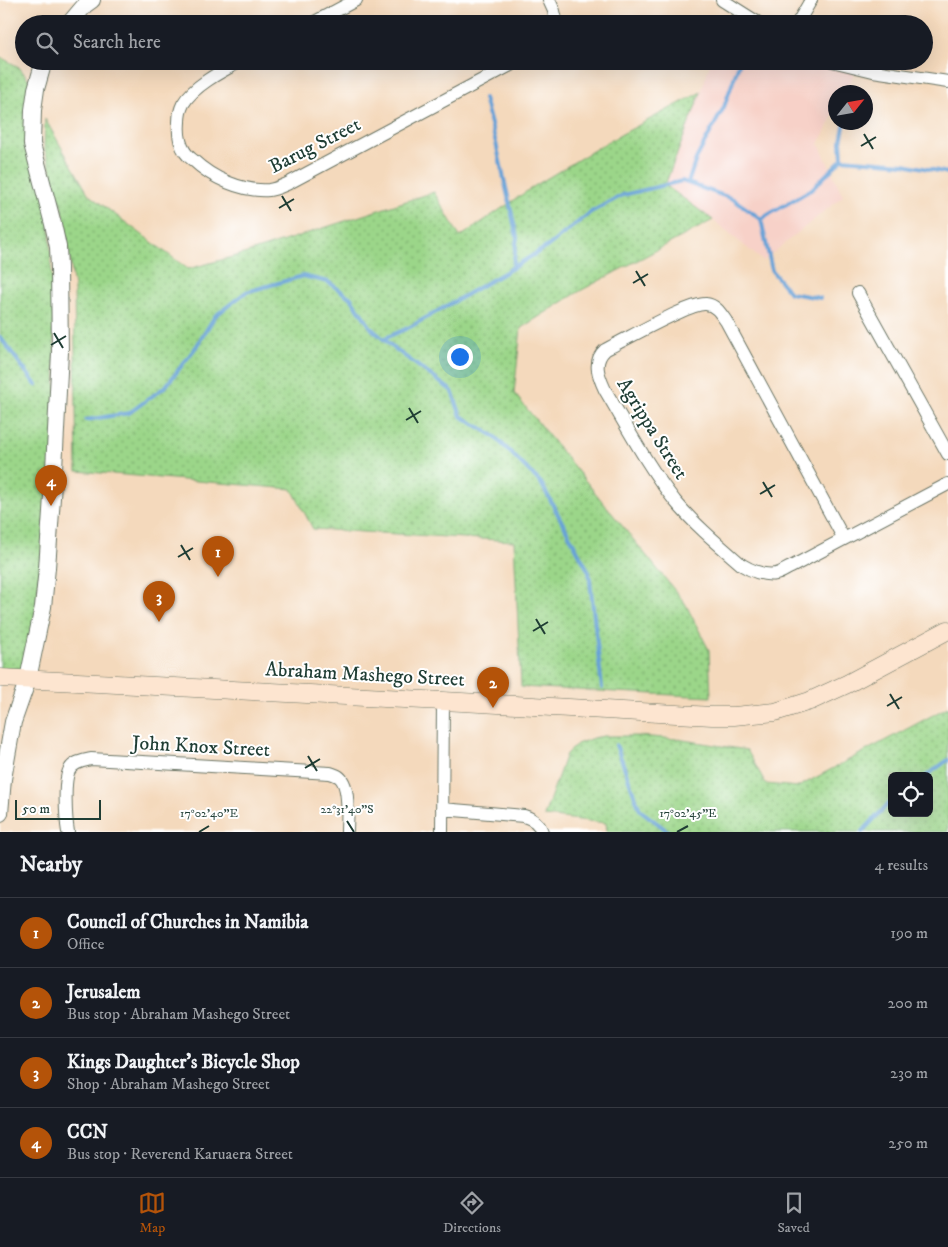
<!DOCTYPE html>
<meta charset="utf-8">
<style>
body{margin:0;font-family:"IM FELL DW Pica",serif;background:#242831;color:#f1f3f6}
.controls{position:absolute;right:15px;bottom:15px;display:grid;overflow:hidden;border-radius:8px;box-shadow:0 5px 20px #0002}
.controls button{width:45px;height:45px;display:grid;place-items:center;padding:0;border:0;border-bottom:1px solid #363941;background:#171b24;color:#f1f3f6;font:25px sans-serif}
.compass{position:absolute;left:828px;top:85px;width:45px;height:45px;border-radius:50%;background:#171b24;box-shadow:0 5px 20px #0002;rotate:59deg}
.scale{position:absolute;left:15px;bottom:12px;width:86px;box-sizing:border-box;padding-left:5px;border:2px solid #1f3d34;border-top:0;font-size:14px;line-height:18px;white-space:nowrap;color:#1f3d34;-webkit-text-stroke:4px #fff;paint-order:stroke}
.you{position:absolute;left:459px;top:356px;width:18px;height:18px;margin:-12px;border:4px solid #fff;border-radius:50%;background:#1a73e8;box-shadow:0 0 0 8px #1a73e833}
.badge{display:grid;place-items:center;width:32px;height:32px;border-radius:50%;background:#b45309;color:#fff;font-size:16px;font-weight:700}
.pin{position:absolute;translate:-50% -41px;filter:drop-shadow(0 1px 2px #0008)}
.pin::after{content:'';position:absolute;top:26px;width:18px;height:15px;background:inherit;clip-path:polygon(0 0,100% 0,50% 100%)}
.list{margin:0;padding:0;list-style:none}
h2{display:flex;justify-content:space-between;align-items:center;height:65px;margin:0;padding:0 20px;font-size:21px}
h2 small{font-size:16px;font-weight:400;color:#9ea1a6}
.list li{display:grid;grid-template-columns:32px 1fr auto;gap:15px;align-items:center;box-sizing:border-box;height:70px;padding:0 20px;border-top:1px solid #363941}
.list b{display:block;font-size:19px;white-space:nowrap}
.list p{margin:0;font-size:16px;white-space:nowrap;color:#9ea1a6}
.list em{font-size:16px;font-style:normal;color:#9ea1a6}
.icon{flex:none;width:28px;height:28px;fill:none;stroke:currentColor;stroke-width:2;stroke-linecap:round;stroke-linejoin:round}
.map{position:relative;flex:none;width:948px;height:832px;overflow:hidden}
.search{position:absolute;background:#171b24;box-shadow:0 5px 20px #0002;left:15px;right:15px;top:15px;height:55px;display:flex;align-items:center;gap:12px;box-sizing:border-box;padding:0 18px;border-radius:28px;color:#9ea1a6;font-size:19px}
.sheet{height:345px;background:#171b24}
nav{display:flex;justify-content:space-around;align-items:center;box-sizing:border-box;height:70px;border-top:1px solid #363941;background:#171b24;font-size:14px;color:#9ea1a6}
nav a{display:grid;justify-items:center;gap:2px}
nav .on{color:#b45309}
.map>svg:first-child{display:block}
.built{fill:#f7d1c8}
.grass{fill:url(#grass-dots);stroke:#5d8a5e;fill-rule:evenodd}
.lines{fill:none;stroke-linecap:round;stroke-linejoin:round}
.stream{stroke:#67a2d7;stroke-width:4}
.minor-casing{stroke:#6a7464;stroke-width:14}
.tertiary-casing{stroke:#6a7464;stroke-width:18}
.secondary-casing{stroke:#6a7464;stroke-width:19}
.minor{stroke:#fff;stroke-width:12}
.tertiary{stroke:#fff;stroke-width:16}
.secondary{stroke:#fde5d0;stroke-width:18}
.ticks{fill:none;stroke:#1f3d34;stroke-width:2}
.labels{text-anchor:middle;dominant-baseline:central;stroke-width:4;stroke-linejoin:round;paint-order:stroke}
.street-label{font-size:20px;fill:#1f3d34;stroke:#fff}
.ticks-label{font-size:12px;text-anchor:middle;fill:#1f3d34;stroke:#fff;stroke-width:4;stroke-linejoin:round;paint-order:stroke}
</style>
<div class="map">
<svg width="948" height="832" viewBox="0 0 948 832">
<defs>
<pattern id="grass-dots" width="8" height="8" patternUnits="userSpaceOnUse" patternTransform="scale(1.25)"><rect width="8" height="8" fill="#9bd689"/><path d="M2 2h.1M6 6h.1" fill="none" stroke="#7eaf71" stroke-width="1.8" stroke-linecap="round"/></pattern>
</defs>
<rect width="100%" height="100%" fill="#fff"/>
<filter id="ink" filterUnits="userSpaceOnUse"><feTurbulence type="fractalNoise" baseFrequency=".02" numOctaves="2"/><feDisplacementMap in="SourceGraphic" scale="10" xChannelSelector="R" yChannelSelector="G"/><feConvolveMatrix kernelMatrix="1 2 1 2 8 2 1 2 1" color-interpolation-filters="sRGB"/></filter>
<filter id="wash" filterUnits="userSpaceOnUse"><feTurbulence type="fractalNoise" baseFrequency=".0096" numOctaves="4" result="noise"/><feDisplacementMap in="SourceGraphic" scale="20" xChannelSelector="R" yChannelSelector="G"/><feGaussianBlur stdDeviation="1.12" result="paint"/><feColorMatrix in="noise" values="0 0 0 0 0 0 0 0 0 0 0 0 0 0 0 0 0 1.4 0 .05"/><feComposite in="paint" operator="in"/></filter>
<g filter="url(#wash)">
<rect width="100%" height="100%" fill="#f4d9bc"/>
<!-- built -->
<path class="built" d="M711,61H840L857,68L845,92H836L835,111L819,144L843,196L763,261L713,220L665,185L701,92Z"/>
<!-- grass -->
<path class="grass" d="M0,57L19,67L36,89L33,110L49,206L57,420L28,679L0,678Z
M701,92L665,185L713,220L580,291L521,328L514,393L685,603L709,650L711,697L521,687L514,541L313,529L292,489L77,471L74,288L64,215L44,147L45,119L89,195L188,269L247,253L434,192L460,237L536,185L609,141Z
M948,707V832H607L606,823L544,816L566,754L577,744L593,738L604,736H638L677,739L747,750L766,784L798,787ZM892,776H929V813H892Z"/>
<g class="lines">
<!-- stream -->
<path class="stream" d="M484,98L496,143L517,237L513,267L511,268
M842,159L904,164L948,173
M688,183L696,159L724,107L740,61
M761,219L812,189L842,159L841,141L845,122
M0,337L36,385
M383,339L410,327L509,270L548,246L591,212L623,195L682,181L733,199L761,219L772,271L790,293L820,298
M86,420L129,413L166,386L196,347L215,316L246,292L303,276L328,282L351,298L372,329L395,349L452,391L461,416L494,436L541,483L589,572L602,688
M616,745L640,810L669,832
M926,776L948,760
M862,832L887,805L892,802"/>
</g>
</g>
<g filter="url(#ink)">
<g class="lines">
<!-- minor casing -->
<g class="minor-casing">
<path id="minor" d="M549,0L554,11L557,24
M722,0L760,24
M311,24L356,0
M797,24L811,0
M241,61C222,71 194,85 183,104C180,110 179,116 179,122C178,133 179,143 185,152C187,155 190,158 193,160C212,178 242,192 269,190C276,189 282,186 287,184L518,61
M832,61L873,71L948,82
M858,293L948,454
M844,539L726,321C721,314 716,305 706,304C692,302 632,336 616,344C613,346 608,348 605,350C592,362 599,377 605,390C627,427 648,467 675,501C695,525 719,545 742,565C752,571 764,576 776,574C781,573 786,569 791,567L948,484
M442,809L524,816C533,819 539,823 542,832
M68,832C66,820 63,779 70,769C74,762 83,761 91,759L330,773C333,774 336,775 338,776C351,784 347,818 347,832
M442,832L443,701"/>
</g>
<!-- tertiary casing -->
<g class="tertiary-casing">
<path id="tertiary" d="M69,24L85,5L92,0
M0,813L3,779L13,722L28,679L43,607L47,568L54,469L60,352L59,268L58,247L53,224L32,144L33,110L36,89L44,61"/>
</g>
<!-- secondary casing -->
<g class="secondary-casing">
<path id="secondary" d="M0,678L443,701L712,716H734L775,712L810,701L847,684L948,630"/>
</g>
<!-- minor -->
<use href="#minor" class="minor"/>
<!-- tertiary -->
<use href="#tertiary" class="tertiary"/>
<!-- secondary -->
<use href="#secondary" class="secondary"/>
</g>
</g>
<!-- ticks -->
<path class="ticks" d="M864,134L873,149M861,146L876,137M282,196L291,211M279,208L294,199M636,271L645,286M633,283L648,274M54,333L63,348M51,345L66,336M409,408L418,423M406,420L421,411M763,482L772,497M760,494L775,485M181,545L190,560M178,557L193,548M536,619L545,634M533,631L548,622M890,694L899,709M887,706L902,697M308,756L317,771M305,768L320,759M347,821L354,832M199,832L209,826M677,832L688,826"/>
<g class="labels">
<!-- street labels -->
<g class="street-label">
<text transform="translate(315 146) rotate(-27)">Barug Street</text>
<text transform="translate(652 429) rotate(58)">Agrippa Street</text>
<text transform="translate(365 675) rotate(3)">Abraham Mashego Street</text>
<text transform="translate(201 747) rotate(3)">John Knox Street</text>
</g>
</g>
<g class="ticks-label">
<text x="347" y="813">22°31'40"S</text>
<text x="209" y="817">17°02'40"E</text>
<text x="688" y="817">17°02'45"E</text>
</g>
</svg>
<div class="controls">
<button><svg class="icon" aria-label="locate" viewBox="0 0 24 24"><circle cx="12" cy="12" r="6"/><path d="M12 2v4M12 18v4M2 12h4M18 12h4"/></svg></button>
</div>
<svg class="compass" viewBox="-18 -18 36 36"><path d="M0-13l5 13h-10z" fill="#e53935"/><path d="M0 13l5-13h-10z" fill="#9ea1a6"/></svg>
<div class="scale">50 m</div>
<div class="you"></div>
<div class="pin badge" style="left:218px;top:577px">1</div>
<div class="pin badge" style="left:493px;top:708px">2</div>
<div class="pin badge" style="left:159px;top:622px">3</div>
<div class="pin badge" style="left:51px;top:506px">4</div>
<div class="search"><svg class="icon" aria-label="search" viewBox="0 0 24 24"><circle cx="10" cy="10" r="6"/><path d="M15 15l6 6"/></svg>Search here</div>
</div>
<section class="sheet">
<h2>Nearby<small>4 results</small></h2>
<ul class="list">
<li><span class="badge">1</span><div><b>Council of Churches in Namibia</b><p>Office</p></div><em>190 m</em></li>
<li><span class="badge">2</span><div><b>Jerusalem</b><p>Bus stop · Abraham Mashego Street</p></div><em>200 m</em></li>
<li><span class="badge">3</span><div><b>Kings Daughter's Bicycle Shop</b><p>Shop · Abraham Mashego Street</p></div><em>230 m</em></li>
<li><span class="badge">4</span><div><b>CCN</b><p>Bus stop · Reverend Karuaera Street</p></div><em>250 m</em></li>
</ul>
</section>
<nav>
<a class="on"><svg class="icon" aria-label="map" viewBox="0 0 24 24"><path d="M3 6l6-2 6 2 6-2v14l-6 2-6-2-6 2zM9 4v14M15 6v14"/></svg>Map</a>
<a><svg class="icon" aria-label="directions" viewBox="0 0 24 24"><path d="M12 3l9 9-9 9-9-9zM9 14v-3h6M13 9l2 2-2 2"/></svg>Directions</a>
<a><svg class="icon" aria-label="saved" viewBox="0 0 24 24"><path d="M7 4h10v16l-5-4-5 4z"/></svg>Saved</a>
</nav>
